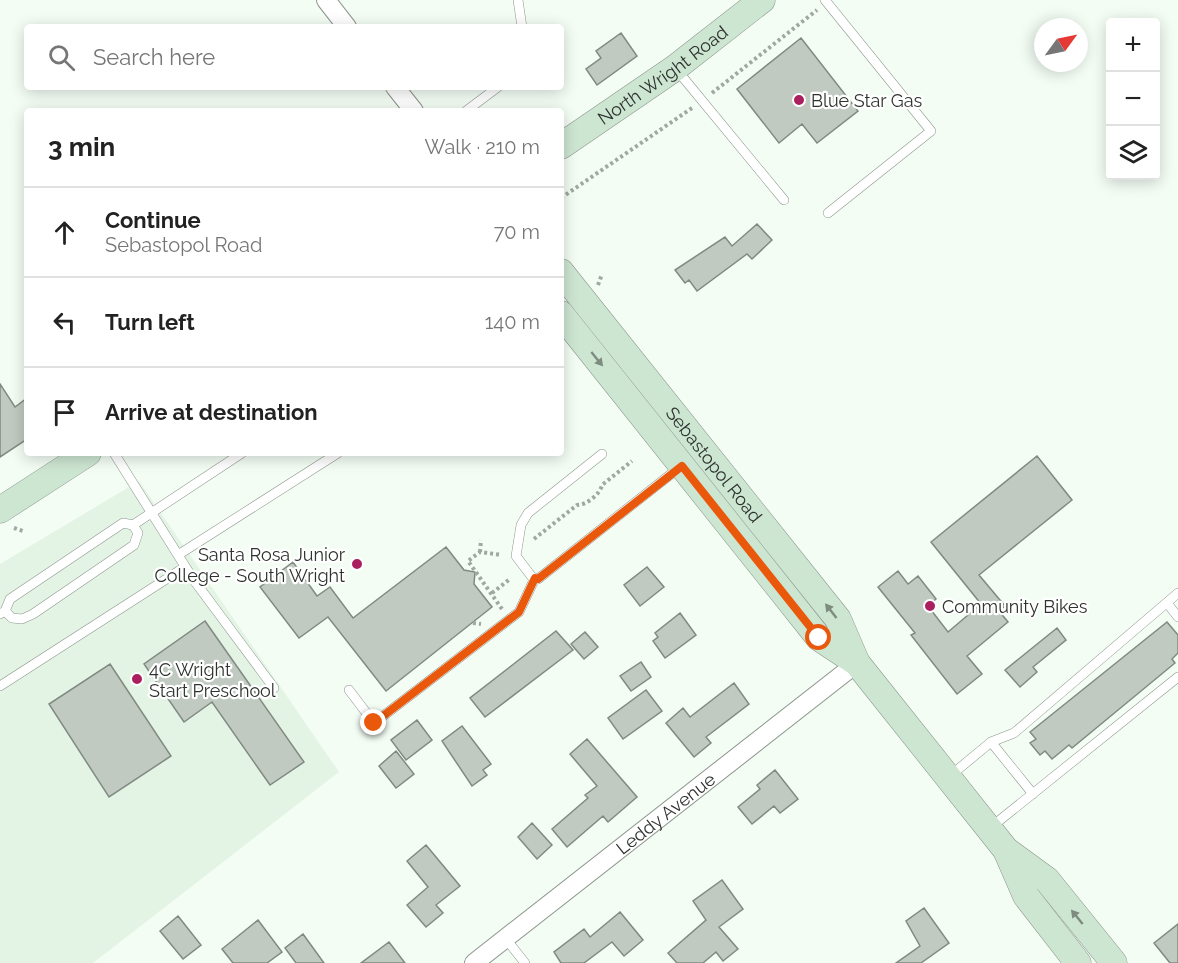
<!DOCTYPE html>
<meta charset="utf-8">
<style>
body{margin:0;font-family:Raleway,sans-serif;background:#f2f2f2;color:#222}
.controls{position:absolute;right:18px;top:18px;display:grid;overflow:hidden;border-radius:6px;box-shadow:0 3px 15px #0003}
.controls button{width:54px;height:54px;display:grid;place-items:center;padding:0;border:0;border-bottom:2px solid #e0e0e0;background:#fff;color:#222;font:30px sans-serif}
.compass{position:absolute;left:1034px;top:18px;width:54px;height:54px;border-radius:50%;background:#fff;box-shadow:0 3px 15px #0003;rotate:57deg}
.stop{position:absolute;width:18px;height:18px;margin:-14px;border:4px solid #ea580c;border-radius:50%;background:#fff}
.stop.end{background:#ea580c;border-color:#fff;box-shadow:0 2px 6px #0008}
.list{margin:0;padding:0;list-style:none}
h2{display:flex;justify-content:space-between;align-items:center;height:78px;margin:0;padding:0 24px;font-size:26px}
h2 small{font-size:20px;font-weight:400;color:#767676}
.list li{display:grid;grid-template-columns:39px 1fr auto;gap:18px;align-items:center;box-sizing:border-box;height:90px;padding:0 24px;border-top:2px solid #e0e0e0}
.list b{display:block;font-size:22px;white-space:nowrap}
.list p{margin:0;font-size:20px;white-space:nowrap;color:#767676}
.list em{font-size:20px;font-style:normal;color:#767676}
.icon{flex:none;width:33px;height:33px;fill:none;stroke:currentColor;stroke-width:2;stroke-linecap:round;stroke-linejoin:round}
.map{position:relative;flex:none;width:1178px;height:963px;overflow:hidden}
.search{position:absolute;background:#fff;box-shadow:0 3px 15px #0003;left:24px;top:24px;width:540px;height:66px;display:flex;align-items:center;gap:15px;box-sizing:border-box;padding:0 21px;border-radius:6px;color:#767676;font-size:22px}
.panel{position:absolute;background:#fff;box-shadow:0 3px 15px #0003;left:24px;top:108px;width:540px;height:348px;border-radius:6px}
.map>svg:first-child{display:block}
.built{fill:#e3f4e5}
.building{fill:#c0cac1;stroke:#808a82;stroke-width:1.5}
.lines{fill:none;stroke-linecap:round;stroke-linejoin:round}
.lane-casing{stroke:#8c958d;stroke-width:10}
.street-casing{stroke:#8c958d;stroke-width:20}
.secondary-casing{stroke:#8c958d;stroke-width:27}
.path{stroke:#a0a8a1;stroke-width:4;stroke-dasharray:3 3;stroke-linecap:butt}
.lane{stroke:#fff;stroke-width:9}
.street{stroke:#fff;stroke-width:18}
.secondary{stroke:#cde6d2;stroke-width:26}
.oneway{fill:#7e8c80}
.route{stroke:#ea580c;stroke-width:8}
.poi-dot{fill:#ab1f5f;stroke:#fff;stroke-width:2}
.labels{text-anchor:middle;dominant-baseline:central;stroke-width:4.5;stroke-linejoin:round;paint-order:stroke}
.street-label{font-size:18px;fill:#2f332f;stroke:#fff}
.poi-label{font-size:18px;fill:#2f332f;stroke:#fff;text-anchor:start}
</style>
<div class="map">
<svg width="1178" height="963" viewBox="0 0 1178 963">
<rect width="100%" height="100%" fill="#f3fdf4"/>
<!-- built -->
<path class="built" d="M139,481L339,772L93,963H0V564Z"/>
<!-- building -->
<path class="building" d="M621,33L637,56L597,85L586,69L601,58L596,51Z
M801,38L858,111L817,143L802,124L779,143L737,89Z
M757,224L772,240L752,259L747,254L697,291L689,280L685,283L675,270L725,237L732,246Z
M0,384L15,407L27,398V439L0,457Z
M1037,456L1072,500L979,575L1005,606L999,611L1008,622L967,656L982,674L957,694L911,635L915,633L878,587L898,571L908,584L918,576L936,599L928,606L948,632L981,604L931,542Z
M446,547L464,570L475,572L474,584L492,607L386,691L328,617L299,638L260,587L293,562L317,596L330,587L353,618Z
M647,567L664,587L640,606L624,585Z
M680,613L696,635L665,658L653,641L658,637L655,633Z
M205,621L304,762L270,785L212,702L184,722L144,664Z
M1167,622L1178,635V653L1172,659L1175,663L1072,748L1069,745L1052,759L1045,751L1040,755L1030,743L1036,739L1030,732Z
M1057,628L1066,640L1033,667L1037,672L1020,687L1005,670Z
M556,631L573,650L485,717L470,698Z
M585,632L598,647L584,659L571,644Z
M641,662L651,677L631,691L620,676Z
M110,664L171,756L109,797L49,704Z
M734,683L749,704L706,737L711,743L694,757L666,723L683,708L690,717Z
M646,690L662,711L623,739L608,718Z
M417,720L432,740L406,760L391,740Z
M462,726L491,764L483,770L487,775L472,786L442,741Z
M587,739L637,797L608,822L603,816L567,847L552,829L588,798L585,795L597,786L570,754Z
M396,751L414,774L396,788L379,766Z
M775,770L798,799L780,813L774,806L752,824L738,807L760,789L757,785Z
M532,823L552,845L537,859L518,837Z
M426,845L460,886L436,905L443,913L426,927L407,905L428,887L407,861Z
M722,880L743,909L719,927L738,949L723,961L716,952L703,963H677L668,953L706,920L693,901Z
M924,908L949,943L921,963H896L920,946L906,921Z
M620,912L643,940L624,956L612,942L584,963H561L554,952L584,929L590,937Z
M178,916L201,945L183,959L160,931Z
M258,920L282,952L267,963H233L222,949Z
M1178,924V963H1170L1154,943Z
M303,934L324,963H296L285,948Z
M389,942L405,963H361Z"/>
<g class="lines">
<!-- lane casing -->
<g class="lane-casing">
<path id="lane" d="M518,0L522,27
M825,0L931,131L828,213
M676,69L784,200
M466,111L498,87
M114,453L193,579L274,688
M602,454L528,513L521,525L516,556L532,577L538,579L680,467
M133,525L242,453
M178,555L338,453
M1167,603L1178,617
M0,614L5,611L10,599L123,523L133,525L138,533L134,545L33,614L22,619L12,618L5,611
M0,686L185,567
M349,690L374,723L519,612L535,578
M991,742L1033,794
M950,776L991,742L1014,733L1178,593
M990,828L1178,677
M506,939L525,963"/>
</g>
<!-- street casing -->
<g class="street-casing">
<g id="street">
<path d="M326,0L347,27"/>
<path d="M395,87L414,111"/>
<path id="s1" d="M474,963L857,663"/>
</g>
</g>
<!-- secondary casing -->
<g class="secondary-casing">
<g id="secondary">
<path id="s2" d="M561,146L675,68L762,0"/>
<path id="s3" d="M561,272L838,619L857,663L1006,850L1047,880L1114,963"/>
<path d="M561,314L819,638L857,663"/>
<path d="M0,510L88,453"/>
<path d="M1006,850L1026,896L1078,963"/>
</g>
</g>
<!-- path -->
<path class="path" d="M712,93L817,10
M561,198L692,108
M598,285L602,274
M14,528L23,531
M534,539L577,505C587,505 600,494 602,485L632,461
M480,552L481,540
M492,593L510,579
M502,609L468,561L480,552L502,555
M473,623L481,624"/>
<!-- lane -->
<use href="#lane" class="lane"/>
<!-- street -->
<use href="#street" class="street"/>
<!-- secondary -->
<use href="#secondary" class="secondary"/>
</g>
<!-- one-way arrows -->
<defs><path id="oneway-solid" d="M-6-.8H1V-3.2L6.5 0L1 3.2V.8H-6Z" transform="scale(1.5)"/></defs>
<g class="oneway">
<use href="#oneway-solid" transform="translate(597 359) rotate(51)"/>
<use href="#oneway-solid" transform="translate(831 611) rotate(-128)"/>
<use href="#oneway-solid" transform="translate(1077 917) rotate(-129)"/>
</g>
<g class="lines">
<!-- route -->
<path class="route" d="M374,723L519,612L535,578L538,579L682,466L819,638"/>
</g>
<!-- markers -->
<g class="poi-dot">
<circle cx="799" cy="100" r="6"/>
<circle cx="357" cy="564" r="6"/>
<circle cx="930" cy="606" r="6"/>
<circle cx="137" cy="679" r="6"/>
</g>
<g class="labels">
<!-- street labels -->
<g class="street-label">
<text stroke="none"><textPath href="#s2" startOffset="124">North Wright Road</textPath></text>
<text stroke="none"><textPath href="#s3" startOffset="246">Sebastopol Road</textPath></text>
<text stroke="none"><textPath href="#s1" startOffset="243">Leddy Avenue</textPath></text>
</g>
<!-- poi labels -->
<g class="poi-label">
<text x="811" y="100">Blue Star Gas</text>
<text x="345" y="554" text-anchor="end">Santa Rosa Junior<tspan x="345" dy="21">College - South Wright</tspan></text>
<text x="942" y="606">Community Bikes</text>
<text x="149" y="669">4C Wright<tspan x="149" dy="21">Start Preschool</tspan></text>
</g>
</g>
</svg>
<div class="controls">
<button>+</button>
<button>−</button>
<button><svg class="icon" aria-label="layers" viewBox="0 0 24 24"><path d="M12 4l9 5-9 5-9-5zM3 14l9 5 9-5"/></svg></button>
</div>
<svg class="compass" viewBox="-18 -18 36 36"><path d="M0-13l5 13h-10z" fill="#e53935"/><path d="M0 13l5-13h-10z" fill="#767676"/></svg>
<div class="stop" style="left:819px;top:638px"></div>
<div class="stop end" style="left:374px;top:723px"></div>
<div class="search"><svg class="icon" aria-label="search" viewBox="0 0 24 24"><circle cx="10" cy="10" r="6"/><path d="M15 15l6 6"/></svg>Search here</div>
<section class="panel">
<h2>3 min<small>Walk · 210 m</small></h2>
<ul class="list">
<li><svg class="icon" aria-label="ahead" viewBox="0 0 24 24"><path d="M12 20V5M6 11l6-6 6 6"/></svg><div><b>Continue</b><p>Sebastopol Road</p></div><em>70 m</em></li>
<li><svg class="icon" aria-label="left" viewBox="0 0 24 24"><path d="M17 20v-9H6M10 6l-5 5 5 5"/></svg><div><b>Turn left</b></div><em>140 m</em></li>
<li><svg class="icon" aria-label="arrive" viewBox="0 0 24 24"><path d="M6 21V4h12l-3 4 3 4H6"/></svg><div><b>Arrive at destination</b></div></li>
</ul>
</section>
</div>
